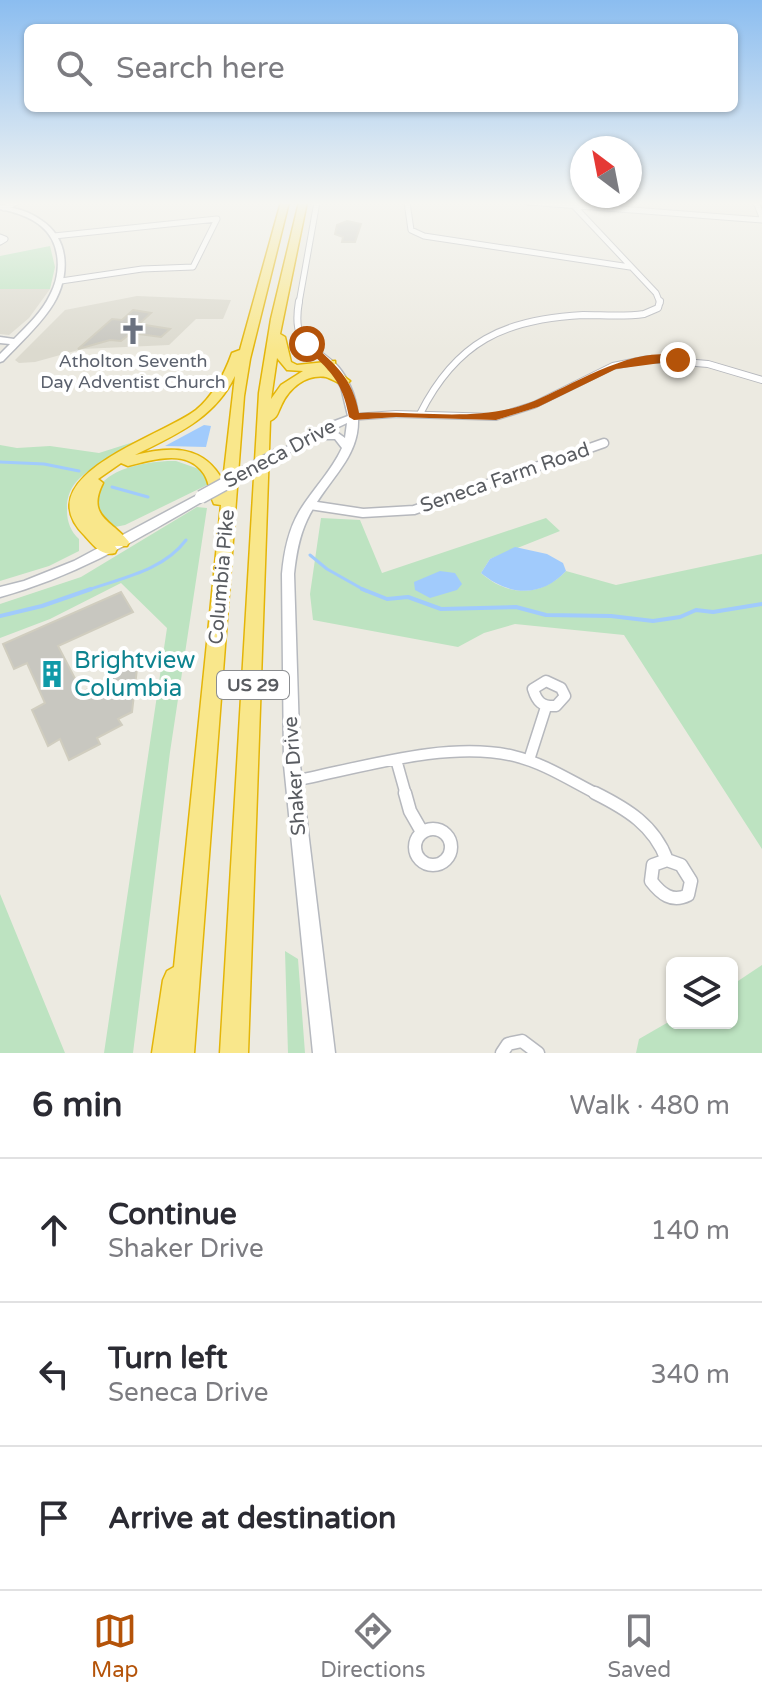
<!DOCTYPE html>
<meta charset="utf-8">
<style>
body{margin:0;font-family:"Varela Round",sans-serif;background:#f2f2f3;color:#2b2b33}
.controls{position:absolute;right:24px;bottom:24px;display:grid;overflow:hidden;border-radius:12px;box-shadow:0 2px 6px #0004}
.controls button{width:72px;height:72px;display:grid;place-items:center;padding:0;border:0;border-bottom:2px solid #e1e1e2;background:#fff;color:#2b2b33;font:40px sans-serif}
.compass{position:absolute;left:570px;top:136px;width:72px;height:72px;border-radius:50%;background:#fff;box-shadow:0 2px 6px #0004;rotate:328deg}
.stop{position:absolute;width:24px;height:24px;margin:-18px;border:6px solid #b45309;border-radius:50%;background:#fff}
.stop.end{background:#b45309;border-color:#fff;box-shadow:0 2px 8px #0008}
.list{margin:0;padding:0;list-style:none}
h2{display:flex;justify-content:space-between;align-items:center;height:104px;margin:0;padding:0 32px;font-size:34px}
h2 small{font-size:26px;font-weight:400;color:#7c7c81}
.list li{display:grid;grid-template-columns:52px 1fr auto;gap:24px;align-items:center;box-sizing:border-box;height:144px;padding:0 32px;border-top:2px solid #e1e1e2}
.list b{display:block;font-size:30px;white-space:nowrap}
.list p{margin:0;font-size:26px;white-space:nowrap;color:#7c7c81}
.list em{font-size:26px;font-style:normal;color:#7c7c81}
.icon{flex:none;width:44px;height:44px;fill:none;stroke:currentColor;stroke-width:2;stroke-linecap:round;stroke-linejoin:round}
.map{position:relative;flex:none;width:762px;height:1053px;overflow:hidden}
.search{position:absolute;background:#fff;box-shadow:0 2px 6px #0004;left:24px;right:24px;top:24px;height:88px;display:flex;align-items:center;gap:20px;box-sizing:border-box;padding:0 28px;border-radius:12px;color:#7c7c81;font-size:30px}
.sheet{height:536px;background:#fff}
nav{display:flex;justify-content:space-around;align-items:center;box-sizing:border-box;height:112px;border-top:2px solid #e1e1e2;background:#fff;font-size:22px;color:#7c7c81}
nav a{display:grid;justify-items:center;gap:4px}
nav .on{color:#b45309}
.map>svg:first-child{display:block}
.education{fill:#dcdacf}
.green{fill:#bde3c1}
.water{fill:#a1cbfc}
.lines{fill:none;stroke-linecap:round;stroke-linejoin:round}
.stream-far1{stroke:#a1cbfc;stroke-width:3}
.stream{stroke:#a1cbfc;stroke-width:4}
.building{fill:#c8c7c0;stroke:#d0cdbf;stroke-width:2}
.street-far4-casing{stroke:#b6b8bd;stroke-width:7}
.street-far3-casing{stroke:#b6b8bd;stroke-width:8}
.street-far2-casing{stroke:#b6b8bd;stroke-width:11}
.street-far1-casing{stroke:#b6b8bd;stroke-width:13}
.street-casing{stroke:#b6b8bd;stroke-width:15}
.secondary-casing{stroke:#b6b9bf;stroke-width:3}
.highway-casing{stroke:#e4b508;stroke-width:3}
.street-far4{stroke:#fff;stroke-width:5}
.street-far3{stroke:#fff;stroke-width:6}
.street-far2{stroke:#fff;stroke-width:8}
.street-far1{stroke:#fff;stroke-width:10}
.street{stroke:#fff;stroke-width:12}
.secondary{fill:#fff;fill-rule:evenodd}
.highway{fill:#f9e78b;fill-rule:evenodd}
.secondary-bridge-casing{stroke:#b6b9bf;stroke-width:15;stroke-linecap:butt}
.secondary-bridge{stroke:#fff;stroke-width:12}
.route{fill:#b45309}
.labels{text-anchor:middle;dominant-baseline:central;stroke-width:8;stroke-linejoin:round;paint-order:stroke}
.far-worship-label{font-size:18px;fill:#5b616d;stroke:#fff}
.shield{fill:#fff;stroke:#8b8d90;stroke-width:2}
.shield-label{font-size:18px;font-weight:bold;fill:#595c61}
.street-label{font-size:20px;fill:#595c61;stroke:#fff}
.near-culture-label{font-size:24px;fill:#0d838f;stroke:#fff;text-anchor:start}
</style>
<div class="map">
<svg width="762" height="1053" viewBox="0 0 762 1053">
<rect width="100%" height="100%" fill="#eceae1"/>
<!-- education -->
<path class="education" d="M0,289H50L29,318L9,335L0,334Z
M137,296L231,300L223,319H196L169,345L82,349L35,362L19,363L15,360L65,310Z"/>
<!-- green -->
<path class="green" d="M50,246L55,267L50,289H0V256Z
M143,439C119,463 65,466 67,511C67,522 71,532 79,539V551L49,566L0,581V445L17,448L50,446L99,453Z
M176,461L199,469L209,480V484L125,525L115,527C110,521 100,515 98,507C86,469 152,460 176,461Z
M197,507L207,508L170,752L133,1053H104L167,628L121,583L50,619L0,638V604L81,577Z
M321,518L360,520L382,573L546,518L560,531L490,559L481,573C508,597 541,597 566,571L616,585L762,554V849L624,635L515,624L484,633L458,647L313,620L310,594Z
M0,894L65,1053H0Z
M285,951L298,959L305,1053H288Z
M762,965V1053H636L639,1039L672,1020V1023H732V985Z"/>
<!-- water -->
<path class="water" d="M204,425L211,426L206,447L165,446Z
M515,547L547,554L563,563L566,571C541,598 509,596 481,573L490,559Z
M440,571L455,573L462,584L457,590L430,598L415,590L414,582Z"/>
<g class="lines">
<!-- stream-far1 -->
<path class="stream-far1" d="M0,462L44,464L79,471
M112,487L148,497
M310,555L327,569L366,591
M85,591C121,578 163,571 186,540"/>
<!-- stream -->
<path class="stream" d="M362,589L387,599L408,597L441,609L516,607L546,615L611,616L653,621L680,617L696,610L713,612L762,604
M0,616L42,606L91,589"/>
</g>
<!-- building -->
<path class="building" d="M347,221L361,224L355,242H342L343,237L335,234L337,225Z
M133,310L151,313L139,324L170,329L161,337L131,333L121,341L110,340L78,349L112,319L122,320Z
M121,592L133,612L58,646L82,692L110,679L112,664L138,660L132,712L118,719L122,725L97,738L100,744L69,760L60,739L48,746L32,710L45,703L27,663L14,669L3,644Z"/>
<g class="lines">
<!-- street-far4 casing -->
<g class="street-far4-casing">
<path id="street-far4" d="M407,202L411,230L424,236L630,267
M528,202L762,220
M756,202L762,217
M574,206L656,293L660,303
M4,208L17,202
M54,236L217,219L193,267L142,269L61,281
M0,237L5,239L0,242
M299,303L317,202"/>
</g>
<!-- street-far3 casing -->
<g class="street-far3-casing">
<path id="street-far3" d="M299,301C293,337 302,340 328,361
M420,414C456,342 504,319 583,315C603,315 624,317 644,314L658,308L660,301
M354,417L396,414L496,417L534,405L613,366L648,359L708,364L762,380"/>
</g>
<!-- street-far2 casing -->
<g class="street-far2-casing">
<path id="street-far2" d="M310,505L363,513L414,510L604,443"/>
</g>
<!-- street-far1 casing -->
<g class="street-far1-casing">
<path id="street-far1" d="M546,681L561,688L565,696L556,706C542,707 537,702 533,689Z
M529,760L546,707
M397,763L406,795
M294,781C360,768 448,740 514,756C544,763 571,781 599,795"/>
</g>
<!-- street casing -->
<g class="street-casing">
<path id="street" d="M405,793L410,811L422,832
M595,793C627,809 654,825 667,860
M415 847a18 18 0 1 1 36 0a18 18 0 1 1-36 0Z
M667,860L681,865L691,881L688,895C672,903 661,894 651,881L653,865Z
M502,1053L508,1044L522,1041L538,1053"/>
</g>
<!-- secondary casing -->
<g class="secondary-casing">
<path id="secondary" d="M0,205C14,208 29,211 41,220C73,241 69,282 50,309C37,328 19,344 3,361L0,362V354L10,344L0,343V337L14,339C27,326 42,312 50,295C62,273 61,242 41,226C29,216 14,212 0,209Z
M328,358C340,365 348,380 353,393C373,452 329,473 307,520C299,537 296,555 294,574L300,765L335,1053H313L284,765L282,574C284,552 288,531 299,512C312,490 331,472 342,448L335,439H314L287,454L283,455L278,452L324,425L348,416L341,387L323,361ZM347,423L345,438L338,433L324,434Z
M201,493L205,494L207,497L205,500C138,539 76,576 0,597V587L24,581L74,561Z"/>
</g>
<!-- highway casing -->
<g class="highway-casing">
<path id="highway" d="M281,202H289L250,359L244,396L194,1053H152L163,980L167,971L174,967L221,505L214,504C209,494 210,483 204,474C187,448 152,460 128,466L121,463L98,479L103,483C86,517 112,520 129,542L127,546H115L117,549L115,553C102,557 93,545 85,536C24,476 161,437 196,410C214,395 224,375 232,353L240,350ZM235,376L223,481C204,445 171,446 135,455C175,435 214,419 235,376Z
M299,202H307L280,334L285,337L291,362L297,365L335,361V367L327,370L336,371L350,381L344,385C338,383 332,379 326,377C306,374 289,388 281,406C277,414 278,417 270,421L248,1053H220L259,393L271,319ZM277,358L287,370L303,371L281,385L271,399Z"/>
</g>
<!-- street-far4 -->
<use href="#street-far4" class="street-far4"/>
<!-- street-far3 -->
<use href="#street-far3" class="street-far3"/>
<!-- street-far2 -->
<use href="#street-far2" class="street-far2"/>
<!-- street-far1 -->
<use href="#street-far1" class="street-far1"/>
<!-- street -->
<use href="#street" class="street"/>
<!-- secondary -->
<use href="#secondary" class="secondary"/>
<!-- highway -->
<use href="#highway" class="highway"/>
<!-- secondary-bridge casing -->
<g class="secondary-bridge-casing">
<path id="secondary-bridge" d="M201,497L283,452"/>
</g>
<!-- secondary-bridge -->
<use href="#secondary-bridge" class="secondary-bridge"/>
</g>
<!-- sky -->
<linearGradient id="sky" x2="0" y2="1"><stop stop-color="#8bbdf0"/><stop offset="0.58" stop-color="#f6f6f2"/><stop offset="1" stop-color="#f6f6f2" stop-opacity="0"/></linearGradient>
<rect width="762" height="350" fill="url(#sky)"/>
<!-- route -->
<path class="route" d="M304,342H311C336,366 352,377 359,413C415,410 476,423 529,403C565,390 645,337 683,360L616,369L538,407L496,420L396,417L354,420L349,417C342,380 330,371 304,346Z"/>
<!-- icons -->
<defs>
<g id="church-bare" transform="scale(2.16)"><path d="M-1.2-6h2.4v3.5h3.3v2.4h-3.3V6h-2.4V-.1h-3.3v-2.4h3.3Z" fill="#6b7280" stroke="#fff" stroke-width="2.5" paint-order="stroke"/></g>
<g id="building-bare" transform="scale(2.16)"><path d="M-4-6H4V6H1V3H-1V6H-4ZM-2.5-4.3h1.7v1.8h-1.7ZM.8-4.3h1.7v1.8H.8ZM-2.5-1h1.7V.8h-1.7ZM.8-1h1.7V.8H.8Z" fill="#0f9aa8" stroke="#fff" stroke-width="2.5" paint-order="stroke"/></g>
</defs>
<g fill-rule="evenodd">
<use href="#church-bare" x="133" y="331"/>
<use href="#building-bare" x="52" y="674"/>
</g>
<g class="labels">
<!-- far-worship labels -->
<g class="far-worship-label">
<text x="133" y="361">Atholton Seventh<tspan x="133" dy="21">Day Adventist Church</tspan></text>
</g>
<!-- shield labels -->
<rect class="shield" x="217" y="671" width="72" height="28" rx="6"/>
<g class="shield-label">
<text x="253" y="685">US 29</text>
</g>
<!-- street labels -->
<g class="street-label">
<text transform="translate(280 454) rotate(-28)">Seneca Drive</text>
<text transform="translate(505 478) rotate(-19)">Seneca Farm Road</text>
<text transform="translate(222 577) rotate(-85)">Columbia Pike</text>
<text transform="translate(295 776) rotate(-94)">Shaker Drive</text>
</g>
<!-- near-culture labels -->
<g class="near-culture-label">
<text x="74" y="660">Brightview<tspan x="74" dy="28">Columbia</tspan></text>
</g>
</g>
</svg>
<div class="controls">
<button><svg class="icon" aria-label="layers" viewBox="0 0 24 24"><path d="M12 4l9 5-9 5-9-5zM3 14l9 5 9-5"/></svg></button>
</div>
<svg class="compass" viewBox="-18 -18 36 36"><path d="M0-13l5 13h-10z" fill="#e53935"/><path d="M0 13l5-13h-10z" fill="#7c7c81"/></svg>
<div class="stop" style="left:307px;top:344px"></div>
<div class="stop end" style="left:678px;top:360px"></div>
<div class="search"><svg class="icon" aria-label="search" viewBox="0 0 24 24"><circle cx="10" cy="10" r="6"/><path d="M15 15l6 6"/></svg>Search here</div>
</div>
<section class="sheet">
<h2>6 min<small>Walk · 480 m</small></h2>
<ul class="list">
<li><svg class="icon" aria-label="ahead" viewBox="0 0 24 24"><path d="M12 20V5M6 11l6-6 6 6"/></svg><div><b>Continue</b><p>Shaker Drive</p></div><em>140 m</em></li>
<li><svg class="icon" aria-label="left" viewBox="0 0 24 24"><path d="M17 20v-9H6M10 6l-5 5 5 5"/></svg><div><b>Turn left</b><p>Seneca Drive</p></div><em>340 m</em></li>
<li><svg class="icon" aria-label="arrive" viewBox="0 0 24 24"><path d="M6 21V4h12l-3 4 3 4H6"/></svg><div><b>Arrive at destination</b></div></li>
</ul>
</section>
<nav>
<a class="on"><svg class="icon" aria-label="map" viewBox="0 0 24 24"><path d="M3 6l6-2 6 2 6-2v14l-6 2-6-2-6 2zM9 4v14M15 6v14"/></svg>Map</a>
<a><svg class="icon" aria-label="directions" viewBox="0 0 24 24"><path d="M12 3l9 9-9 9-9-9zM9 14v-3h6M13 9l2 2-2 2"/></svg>Directions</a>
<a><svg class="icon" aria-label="saved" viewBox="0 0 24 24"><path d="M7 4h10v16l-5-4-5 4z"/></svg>Saved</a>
</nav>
